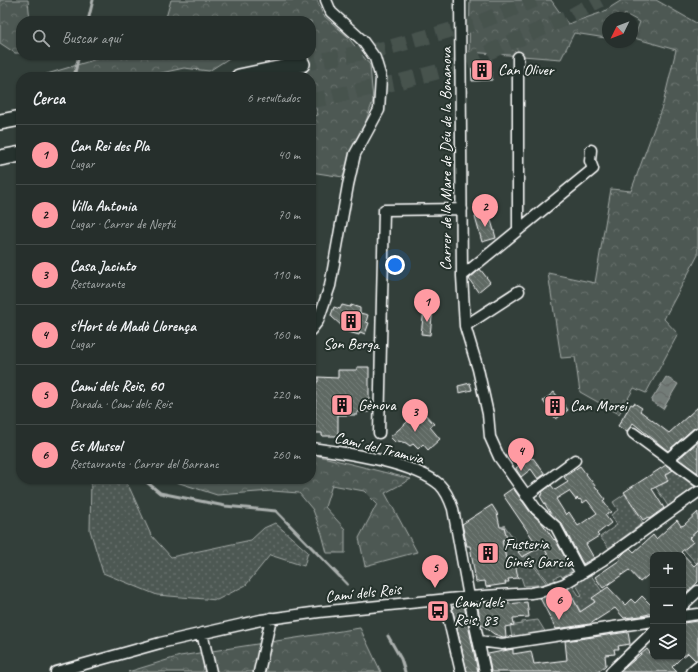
<!DOCTYPE html>
<html lang="es">
<meta charset="utf-8">
<style>
body{margin:0;font-family:Caveat,sans-serif;background:#2e3734;color:#f1f3f6}
.controls{position:absolute;right:12px;bottom:12px;display:grid;overflow:hidden;border-radius:8px;box-shadow:0 1px 3px #0004}
.controls button{width:36px;height:36px;display:grid;place-items:center;padding:0;border:0;border-bottom:1px solid #424a48;background:#262f2c;color:#f1f3f6;font:20px sans-serif}
.compass{position:absolute;left:602px;top:12px;width:36px;height:36px;border-radius:50%;background:#262f2c;box-shadow:0 1px 3px #0004;rotate:227deg}
.you{position:absolute;left:395px;top:265px;width:14px;height:14px;margin:-10px;border:3px solid #fff;border-radius:50%;background:#1a73e8;box-shadow:0 0 0 6px #1a73e833}
.badge{display:grid;place-items:center;width:26px;height:26px;border-radius:50%;background:#ff9aa2;color:#111;font-size:13px;font-weight:700}
.pin{position:absolute;translate:-50% -33px;filter:drop-shadow(0 1px 2px #0008)}
.pin::after{content:'';position:absolute;top:21px;width:14px;height:12px;background:inherit;clip-path:polygon(0 0,100% 0,50% 100%)}
.list{margin:0;padding:0;list-style:none}
h2{display:flex;justify-content:space-between;align-items:center;height:52px;margin:0;padding:0 16px;font-size:17px}
h2 small{font-size:13px;font-weight:400;color:#a4a9a9}
.list li{display:grid;grid-template-columns:26px 1fr auto;gap:12px;align-items:center;box-sizing:border-box;height:60px;padding:0 16px;border-top:1px solid #424a48}
.list b{display:block;font-size:15px;white-space:nowrap}
.list p{margin:0;font-size:13px;white-space:nowrap;color:#a4a9a9}
.list em{font-size:13px;font-style:normal;color:#a4a9a9}
.icon{flex:none;width:22px;height:22px;fill:none;stroke:currentColor;stroke-width:2;stroke-linecap:round;stroke-linejoin:round}
.map{position:relative;flex:none;width:698px;height:672px;overflow:hidden}
.search{position:absolute;background:#262f2c;box-shadow:0 1px 3px #0004;left:16px;top:16px;width:300px;height:44px;display:flex;align-items:center;gap:10px;box-sizing:border-box;padding:0 14px;border-radius:16px;color:#a4a9a9;font-size:15px}
.panel{position:absolute;background:#262f2c;box-shadow:0 1px 3px #0004;left:16px;top:72px;width:300px;height:412px;border-radius:16px}
.map>svg:first-child{display:block}
.grass{fill:url(#grass-dots);stroke:#a6aca9}
.forest{fill:url(#forest-crowns);stroke:#a6aca9}
.water{fill:url(#water-waves);stroke:#abb0ae}
.lines{fill:none;stroke-linecap:round;stroke-linejoin:round}
.stream{stroke:#abb0ae;stroke-width:3}
.building{fill:url(#building-back-hatch);stroke:#fff;fill-rule:evenodd}
.highway-tunnel{stroke:#47524e;stroke-width:15;stroke-dasharray:15 8;stroke-linecap:butt}
.minor-casing{stroke:#fff;stroke-width:13}
.highway-casing{stroke:#fff;stroke-width:18}
.minor{stroke:#26332d;stroke-width:10}
.highway{stroke:#26332d;stroke-width:15}
.labels{text-anchor:middle;dominant-baseline:central;stroke-width:4;stroke-linejoin:round;paint-order:stroke}
.poi-label{font-size:16px;fill:#fff;stroke:#26332d;text-anchor:start}
.street-label{font-size:16px;fill:#fff;stroke:#26332d}
</style>
<div class="map">
<svg width="698" height="672" viewBox="0 0 698 672">
<defs>
<pattern id="grass-dots" width="8" height="8" patternUnits="userSpaceOnUse"><rect width="8" height="8" fill="#4d5853"/><path d="M2 2h.1M6 6h.1" fill="none" stroke="#68716d" stroke-width="1.8" stroke-linecap="round"/></pattern>
<pattern id="forest-crowns" width="20" height="18" patternUnits="userSpaceOnUse"><rect width="20" height="18" fill="#4d5853"/><path d="M2 6a3 3 0 1 1 6 0M12 15a3 3 0 1 1 6 0" fill="none" stroke="#68716d"/></pattern>
<pattern id="water-waves" width="16" height="10" patternUnits="userSpaceOnUse"><rect width="16" height="10" fill="#737b78"/><path d="M0 5q4-4 8 0t8 0" fill="none" stroke="#606462"/></pattern>
<pattern id="building-back-hatch" width="6" height="6" patternUnits="userSpaceOnUse"><rect width="6" height="6" fill="#5f6964"/><path d="M-1 5l2 2M0 0l6 6M5-1l2 2" fill="none" stroke="#77807b"/></pattern>
</defs>
<rect width="100%" height="100%" fill="#333f3a"/>
<filter id="ink" filterUnits="userSpaceOnUse"><feTurbulence type="fractalNoise" baseFrequency=".025" numOctaves="2"/><feDisplacementMap in="SourceGraphic" scale="8" xChannelSelector="R" yChannelSelector="G"/><feConvolveMatrix kernelMatrix="1 2 1 2 8 2 1 2 1" color-interpolation-filters="sRGB"/></filter>
<g filter="url(#ink)">
<!-- grass -->
<path class="grass" d="M673,470L695,487L668,506L651,480L661,485L668,481L665,475Z
M91,479H124L130,489L151,535L171,557L251,540L264,528L275,523L308,552L304,566L270,555L246,585L217,600L157,595L103,573L90,530Z
M625,494L643,523L609,548L600,537L617,525L611,515L618,510L613,502Z
M504,525L547,584L524,586L521,577L518,578L508,570L502,540L506,538Z
M698,530V562L696,563L681,546L693,542L689,538Z
M543,546L561,560L564,565L571,562L575,569L562,577L561,575L554,578L556,581L548,583L527,554Z
M590,574L606,597L592,598L595,602L581,612L567,588L572,585L580,597L582,595L575,583Z
M538,620L546,633L512,637L510,626L522,624V622Z"/>
<!-- forest -->
<path class="forest" d="M0,0H28L30,21H21V53H15L0,43Z
M171,0H317L323,15L347,36L370,65L373,101L366,121L355,141L343,177L311,172V117L318,115L311,92V77H306L300,55H311V21H165Z
M470,0H551L568,24L603,12L622,0H656L698,24V255L664,319L678,334L646,393L634,388L619,414L580,392L575,357L561,358L548,273L595,283L611,189L631,191L663,104L676,50L634,38L640,22L625,14L622,18H608V36L606,38L574,33L561,59L469,52Z
M110,55H234L209,71L184,68L143,77H37Z
M311,454L411,479L385,493L417,552L365,566L359,538L377,504L364,491L332,485L325,507L345,529V553H327L322,534L313,510L299,493L272,491L217,495L167,479H311Z
M360,628L381,672H128L180,656Z"/>
<!-- water -->
<path class="water" d="M666,377L678,384L663,409L651,401Z"/>
<g class="lines">
<!-- stream -->
<path class="stream" d="M88,21L93,0
M74,77L79,55
M143,479L160,493L225,506L276,511L347,584
M388,636L401,659L405,672"/>
</g>
<!-- building -->
<path class="building" d="M491,60L492,80L472,81L471,61Z
M489,213L496,238L482,242L475,217Z
M480,269L490,282L478,292L469,279Z
M342,305L350,307L351,305L360,308V313L368,315L366,322L369,323L365,334L360,332L359,335L345,331V330L343,329V327L332,317L331,315L334,307L340,309Z
M433,308L430,335L421,334L424,310Z
M357,367H369V412H357V415H338V436H322V433H315L316,382H318V377L338,378V370H357Z
M470,383L472,390L459,393L458,386Z
M554,392L568,410L556,419L543,401Z
M634,403L642,408L640,411L669,433L698,407V427L694,428L668,451L633,423L627,432L618,426L631,404L633,405Z
M421,410L434,424L430,427L440,439L428,450L423,444L418,449L413,444L410,446L406,443L398,441L396,443L390,437Z
M698,442V473L678,459Z
M530,457L532,459L533,458L545,474L538,479L531,469L521,477L516,469V468Z
M666,465L673,470L665,475L668,481L652,489L664,508L649,519L648,517L643,520L624,492Z
M580,466L605,499L603,501L611,512L605,515L611,523L597,534L599,536L586,544L594,558L583,564L562,524L551,514L540,496L543,494L542,492L551,485L555,490L568,482L564,477ZM569,491L576,500L577,498L579,500L580,499L583,503L587,500L597,513L578,526L569,512L566,515L556,499Z
M513,488L531,513L542,523L554,540L555,539L568,563L564,566L561,560L553,564L543,546L522,557L518,552L535,542L503,495Z
M492,505L497,513L500,527H504L507,539L502,540L507,564L515,562L518,578L508,579L509,582H505L506,584L486,587L485,581L476,582L470,546H467L462,524Z
M698,512V530L689,538L693,542L681,552L694,566L698,562V582L683,596V555H653V571L640,582L629,570L603,588L595,577L620,560L619,558L626,551L630,548L634,552L653,535L656,539L677,520L681,526L684,525Z
M608,587L625,605L631,599L635,603L642,596L653,607V613L641,616L624,618L615,608L590,624L556,629L540,598L568,589L580,612L595,602L592,598Z
M507,601L508,604L527,602L529,617L513,618L514,625L505,627L506,637H503L494,634L481,624L477,603Z
M464,605L478,672H467L452,607Z
M698,621V660H695L688,653L683,657V623Z
M628,632L630,644L618,646L619,649H614L615,654L605,655L606,665L598,672H491L488,654L513,649V654L531,651L534,664L567,660L565,641Z
M647,649L653,657H682L672,667L677,672H620Z"/>
<g class="lines">
<!-- highway-tunnel -->
<path class="highway-tunnel" d="M302,64L387,48L480,22L535,0
M311,101L394,83L452,68L571,16L600,0"/>
<!-- minor casing -->
<g class="minor-casing">
<path id="minor" d="M460,0L462,276L465,326L478,369L488,414L490,437L499,457L536,509L556,527L581,574
M518,57V230
M462,276L593,169L590,161L591,150
M465,326L519,291
M311,330L318,321L330,286L348,185L355,154L379,110L381,78L375,58L362,40L331,12L326,0
M379,433L384,210L462,209
M633,433L698,481
M311,448C345,453 414,462 440,485C447,492 450,500 453,509L469,597L485,672
M668,459L698,433
M526,496L575,460
M444,600L461,672
M683,605L698,591
M683,616L698,614
M202,633L211,672
M479,641L502,644L653,621
M56,672L160,643L261,620L319,612L469,597L531,593L543,591L564,584L603,560L698,492
M259,672L271,618
M611,672L653,632
M691,672L698,666"/>
</g>
<!-- highway casing -->
<g class="highway-casing">
<path id="highway" d="M239,77L302,64
M0,122L21,118
M0,158L21,154"/>
</g>
<!-- minor -->
<use href="#minor" class="minor"/>
<!-- highway -->
<use href="#highway" class="highway"/>
</g>
</g>
<!-- icons -->
<defs>
<g id="building-square" transform="scale(1.15)"><rect x="-9" y="-9" width="18" height="18" rx="4" fill="#ff9aa2" stroke="#26332d"/><path d="M-4-6H4V6H1V3H-1V6H-4ZM-2.5-4.3h1.7v1.8h-1.7ZM.8-4.3h1.7v1.8H.8ZM-2.5-1h1.7V.8h-1.7ZM.8-1h1.7V.8H.8Z" fill="#111"/></g>
<g id="bus-square" transform="scale(1.15)"><rect x="-9" y="-9" width="18" height="18" rx="4" fill="#ff9aa2" stroke="#26332d"/><path d="M-5-6H5V4H4V6H2V4H-2V6H-4V4H-5ZM-3.5-4V0h7V-4ZM-3.5 1.2v1.5H-2V1.2ZM2 1.2v1.5H3.5V1.2Z" fill="#111"/></g>
</defs>
<g fill-rule="evenodd">
<use href="#building-square" x="482" y="70"/>
<use href="#building-square" x="351" y="321"/>
<use href="#building-square" x="342" y="405"/>
<use href="#building-square" x="555" y="406"/>
<use href="#building-square" x="488" y="553"/>
<use href="#bus-square" x="438" y="611"/>
</g>
<g class="labels">
<!-- poi labels -->
<g class="poi-label">
<text x="498" y="70">Can Oliver</text>
<text x="351" y="344" text-anchor="middle">Son Berga</text>
<text x="358" y="405">Gènova</text>
<text x="570" y="406">Can Morei</text>
<text x="504" y="544">Fusteria<tspan x="504" dy="18">Ginés García</tspan></text>
<text x="454" y="602">Camí dels<tspan x="454" dy="18">Reis, 83</tspan></text>
</g>
<!-- street labels -->
<g class="street-label">
<text transform="translate(446 159) rotate(-90)">Carrer de la Mare de Déu de la Bonanova</text>
<text transform="translate(379 448) rotate(14)">Camí del Tramvia</text>
<text transform="translate(363 593) rotate(-6)">Camí dels Reis</text>
</g>
</g>
</svg>
<div class="controls">
<button>+</button>
<button>−</button>
<button><svg class="icon" aria-label="layers" viewBox="0 0 24 24"><path d="M12 4l9 5-9 5-9-5zM3 14l9 5 9-5"/></svg></button>
</div>
<svg class="compass" viewBox="-18 -18 36 36"><path d="M0-13l5 13h-10z" fill="#e53935"/><path d="M0 13l5-13h-10z" fill="#a4a9a9"/></svg>
<div class="you"></div>
<div class="pin badge" style="left:427px;top:322px">1</div>
<div class="pin badge" style="left:485px;top:227px">2</div>
<div class="pin badge" style="left:415px;top:432px">3</div>
<div class="pin badge" style="left:521px;top:471px">4</div>
<div class="pin badge" style="left:435px;top:588px">5</div>
<div class="pin badge" style="left:559px;top:620px">6</div>
<div class="search"><svg class="icon" aria-label="search" viewBox="0 0 24 24"><circle cx="10" cy="10" r="6"/><path d="M15 15l6 6"/></svg>Buscar aquí</div>
<section class="panel">
<h2>Cerca<small>6 resultados</small></h2>
<ul class="list">
<li><span class="badge">1</span><div><b>Can Rei des Pla</b><p>Lugar</p></div><em>40 m</em></li>
<li><span class="badge">2</span><div><b>Villa Antonia</b><p>Lugar · Carrer de Neptú</p></div><em>70 m</em></li>
<li><span class="badge">3</span><div><b>Casa Jacinto</b><p>Restaurante</p></div><em>110 m</em></li>
<li><span class="badge">4</span><div><b>s'Hort de Madò Llorença</b><p>Lugar</p></div><em>160 m</em></li>
<li><span class="badge">5</span><div><b>Camí dels Reis, 60</b><p>Parada · Camí dels Reis</p></div><em>220 m</em></li>
<li><span class="badge">6</span><div><b>Es Mussol</b><p>Restaurante · Carrer del Barranc</p></div><em>260 m</em></li>
</ul>
</section>
</div>
